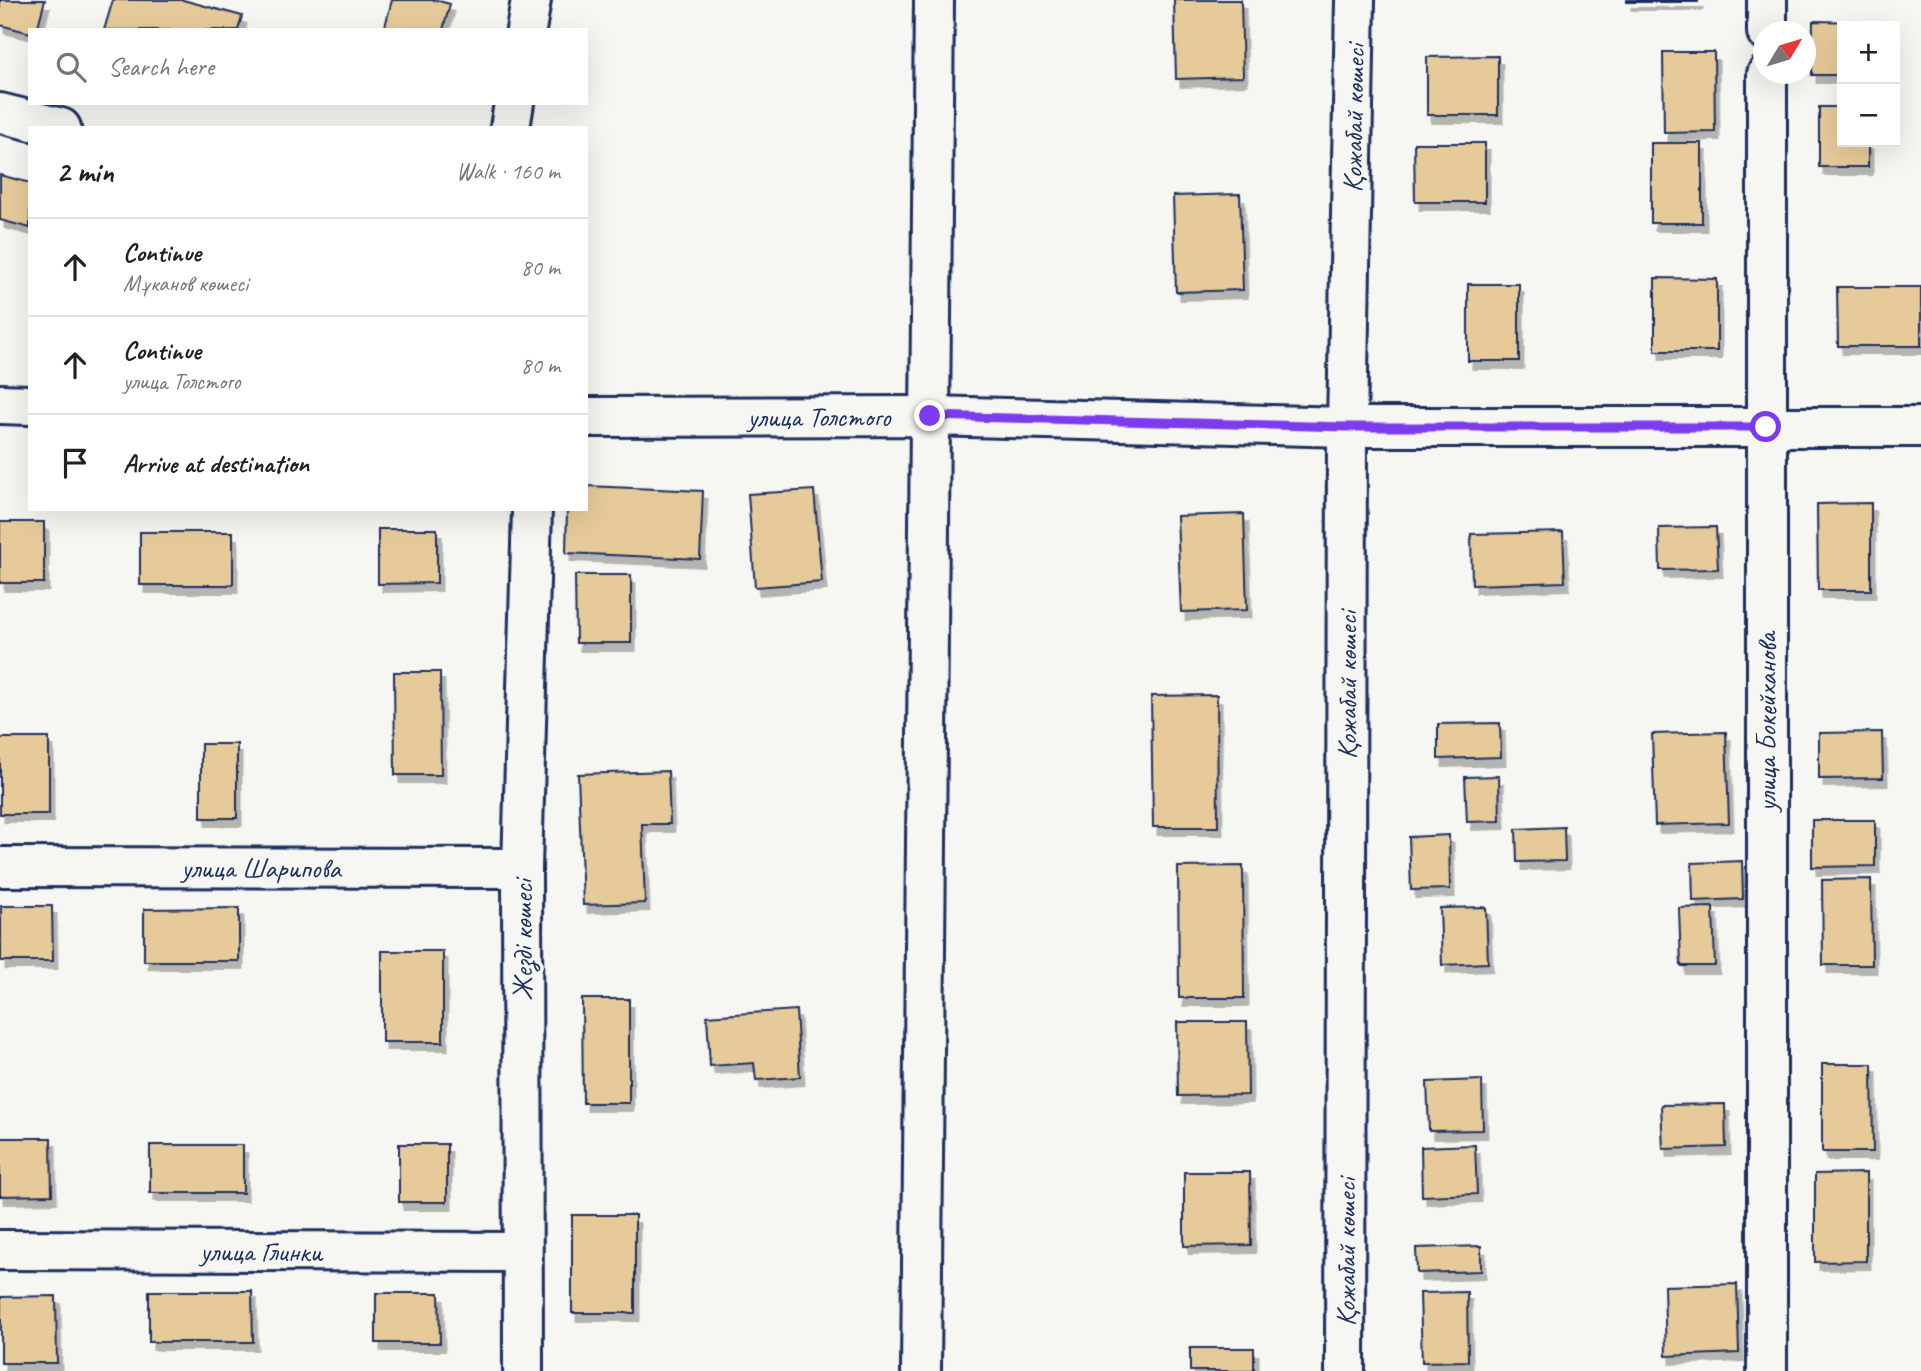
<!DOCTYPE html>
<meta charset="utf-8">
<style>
body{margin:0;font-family:Caveat,sans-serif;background:#f2f2f2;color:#222}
.controls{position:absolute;right:21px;top:21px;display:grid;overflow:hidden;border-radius:0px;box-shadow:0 7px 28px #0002}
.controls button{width:63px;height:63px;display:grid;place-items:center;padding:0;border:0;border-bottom:2px solid #e0e0e0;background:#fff;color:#222;font:35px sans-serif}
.compass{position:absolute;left:1753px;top:21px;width:63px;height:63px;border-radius:50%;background:#fff;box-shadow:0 7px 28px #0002;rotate:52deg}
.stop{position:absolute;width:21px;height:21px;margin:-16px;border:5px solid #7c3aed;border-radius:50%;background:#fff}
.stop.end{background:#7c3aed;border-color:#fff;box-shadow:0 2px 7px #0008}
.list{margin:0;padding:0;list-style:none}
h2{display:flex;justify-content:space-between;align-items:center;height:91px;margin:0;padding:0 28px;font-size:30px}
h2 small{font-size:23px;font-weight:400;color:#767676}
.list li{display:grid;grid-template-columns:46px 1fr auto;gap:21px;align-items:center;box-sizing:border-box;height:98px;padding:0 28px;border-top:2px solid #e0e0e0}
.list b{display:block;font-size:26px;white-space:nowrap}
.list p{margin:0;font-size:23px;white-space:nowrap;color:#767676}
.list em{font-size:23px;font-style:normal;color:#767676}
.icon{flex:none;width:38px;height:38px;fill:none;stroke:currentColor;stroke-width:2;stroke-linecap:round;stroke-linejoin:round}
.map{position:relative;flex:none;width:1921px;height:1371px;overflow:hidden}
.search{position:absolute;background:#fff;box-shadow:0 7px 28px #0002;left:28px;top:28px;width:560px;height:77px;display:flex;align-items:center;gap:18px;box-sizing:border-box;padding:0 24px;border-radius:0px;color:#767676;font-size:26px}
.panel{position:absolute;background:#fff;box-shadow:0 7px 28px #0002;left:28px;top:126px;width:560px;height:385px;border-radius:0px}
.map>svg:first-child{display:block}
.building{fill:#e6ca9a;stroke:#1b2f5e;stroke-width:2;filter:url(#shadow)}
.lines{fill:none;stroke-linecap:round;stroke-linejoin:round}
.street-casing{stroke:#1b2f5e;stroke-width:44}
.secondary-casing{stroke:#1b2f5e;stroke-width:44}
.street{stroke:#f6f6f2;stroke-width:38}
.secondary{stroke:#f6f6f2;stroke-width:38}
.route{stroke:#7c3aed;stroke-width:9}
.labels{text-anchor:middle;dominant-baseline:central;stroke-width:7;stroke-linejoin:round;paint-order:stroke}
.street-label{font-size:28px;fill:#1b2f5e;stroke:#f6f6f2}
</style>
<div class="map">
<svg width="1921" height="1371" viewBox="0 0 1921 1371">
<defs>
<filter id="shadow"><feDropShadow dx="4.5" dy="8" stdDeviation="0" flood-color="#0004"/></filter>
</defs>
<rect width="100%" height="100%" fill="#f6f6f2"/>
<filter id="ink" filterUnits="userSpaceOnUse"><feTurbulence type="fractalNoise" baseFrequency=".0143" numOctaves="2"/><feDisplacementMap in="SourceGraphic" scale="14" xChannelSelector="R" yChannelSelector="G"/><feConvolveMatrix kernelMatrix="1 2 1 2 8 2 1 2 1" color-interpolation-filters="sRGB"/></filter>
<g filter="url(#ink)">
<!-- building -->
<path class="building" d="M0,0H45L37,30H30V33L0,25Z
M113,0H183L242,16L238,30H104Z
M392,0H435L450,4L443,30H384Z
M1174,0H1241L1243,77L1176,79Z
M1627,0H1698V2H1627Z
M1813,21L1864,22V26H1842V75H1812Z
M1663,52H1714L1715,132L1664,133Z
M1498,56V115H1427V57Z
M1819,107H1842V142H1868V167H1819Z
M1414,143H1485V202H1415Z
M1651,143H1702V223H1651Z
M0,175L30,183V228L0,220Z
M1240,194L1243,290L1176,292L1173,196Z
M1655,278L1717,279V351H1655Z
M1468,284H1519V361H1468Z
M1837,287H1921V346H1838Z
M586,486L703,491L700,559L566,553L567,509H586Z
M814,490L822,582L755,587L748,494Z
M1871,503V590H1818L1817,504Z
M1244,514L1247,610L1181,612L1177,516Z
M0,522H44V583H0Z
M1716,527L1718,569L1660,570L1659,528Z
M378,529H437V583L378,584Z
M140,532H233V585H140Z
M1563,532L1565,582L1472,585L1471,534Z
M575,575H631V643H576Z
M394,672H440L441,775H395Z
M1217,695L1218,827H1153L1151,696Z
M1500,723L1501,757L1438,759V724Z
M1726,732L1729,823L1655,825L1652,734Z
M1882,732L1883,778L1819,779V733Z
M0,738H49V814H0Z
M201,744H237V818H201Z
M668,771L670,824H642L645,903L583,905L578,774Z
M1499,776L1500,821L1467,822L1465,777Z
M1812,820H1875V866L1812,867Z
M1564,827L1565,861L1517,862L1516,829Z
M1449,835L1450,889L1411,890L1409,837Z
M1742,861L1743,899L1693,901L1692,863Z
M1243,866L1244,998H1179L1178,867Z
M1871,879L1872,965H1823L1822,880Z
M1,906H52L53,961H1Z
M1486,907L1488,963L1442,965L1440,908Z
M1713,907L1715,966H1681L1679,908Z
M239,908V961H144V909Z
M382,951H443V1042H382Z
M582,999H629V1103H583Z
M796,1010L800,1077L756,1080L754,1063L710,1066L707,1016Z
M1177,1022H1247L1248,1095L1178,1096Z
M1822,1064H1872L1873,1152H1822Z
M1482,1080L1483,1130L1429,1131L1427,1082Z
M1725,1104L1726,1147L1663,1149L1661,1105Z
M0,1138H51L52,1195L0,1196Z
M399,1144H447V1202H399Z
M150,1145H243V1193H150Z
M1475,1145L1477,1194L1422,1196L1421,1147Z
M1184,1172H1250L1251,1245L1184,1246Z
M1866,1173V1261L1815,1262V1174Z
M572,1215H635V1313H572Z
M1481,1246V1271L1417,1273L1416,1248Z
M1737,1284L1739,1353L1666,1356L1664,1286Z
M149,1291H252L253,1342H149Z
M1467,1292L1468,1361L1422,1362L1420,1293Z
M376,1293H439L440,1343H376Z
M56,1296L57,1363H1V1297Z
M1190,1348H1254V1371H1190Z"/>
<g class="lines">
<!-- street casing -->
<g class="street-casing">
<g id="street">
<path d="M526,30L531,0"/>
<path d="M1767,32V0"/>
<path d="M1767,74V1371"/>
<path d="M0,113L61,128"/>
<path d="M510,128L514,103"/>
<path id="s1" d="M0,867L522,868"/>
<path id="s2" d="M0,1250L520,1252"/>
<path d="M523,1371L522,868L532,509"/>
<path d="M921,1371L934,0"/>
<path id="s3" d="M1345,1371L1347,427L1355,0"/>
</g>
</g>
<!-- secondary casing -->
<g class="secondary-casing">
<g id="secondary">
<path d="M0,404L30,405"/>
<path id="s4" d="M586,417L930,416L1347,427H1921"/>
</g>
</g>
<!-- street -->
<use href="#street" class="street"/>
<!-- secondary -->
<use href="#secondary" class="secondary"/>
</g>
</g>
<g class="lines" filter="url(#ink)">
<!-- route -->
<path class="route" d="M930,416L1347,427H1766"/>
</g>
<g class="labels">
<!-- street labels -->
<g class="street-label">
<text stroke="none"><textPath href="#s3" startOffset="1253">Қожабай көшесі</textPath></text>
<text stroke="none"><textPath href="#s4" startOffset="233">улица Толстого</textPath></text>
<text stroke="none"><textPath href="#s3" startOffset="686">Қожабай көшесі</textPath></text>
<text transform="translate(1766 722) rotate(-90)">улица Бокейханова</text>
<text stroke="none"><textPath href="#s1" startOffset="261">улица Шарипова</textPath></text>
<text transform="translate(522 940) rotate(-90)">Жезді көшесі</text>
<text stroke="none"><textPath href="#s2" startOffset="261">улица Глинки</textPath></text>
<text stroke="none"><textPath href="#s3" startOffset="119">Қожабай көшесі</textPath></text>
</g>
</g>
</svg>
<div class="controls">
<button>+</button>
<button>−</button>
</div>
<svg class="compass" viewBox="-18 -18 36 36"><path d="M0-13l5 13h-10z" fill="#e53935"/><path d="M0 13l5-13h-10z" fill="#767676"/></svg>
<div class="stop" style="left:1766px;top:427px"></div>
<div class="stop end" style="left:930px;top:416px"></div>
<div class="search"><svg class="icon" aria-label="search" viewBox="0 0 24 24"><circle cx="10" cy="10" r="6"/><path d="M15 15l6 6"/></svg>Search here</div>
<section class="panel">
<h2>2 min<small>Walk · 160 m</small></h2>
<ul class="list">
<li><svg class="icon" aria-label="ahead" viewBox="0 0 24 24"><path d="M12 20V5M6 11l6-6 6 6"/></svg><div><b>Continue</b><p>Мұканов көшесі</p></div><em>80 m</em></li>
<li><svg class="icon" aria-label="ahead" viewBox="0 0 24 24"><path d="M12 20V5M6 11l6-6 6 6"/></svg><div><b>Continue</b><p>улица Толстого</p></div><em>80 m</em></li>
<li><svg class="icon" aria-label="arrive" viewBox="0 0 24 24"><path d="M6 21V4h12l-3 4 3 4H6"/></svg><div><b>Arrive at destination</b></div></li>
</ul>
</section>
</div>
